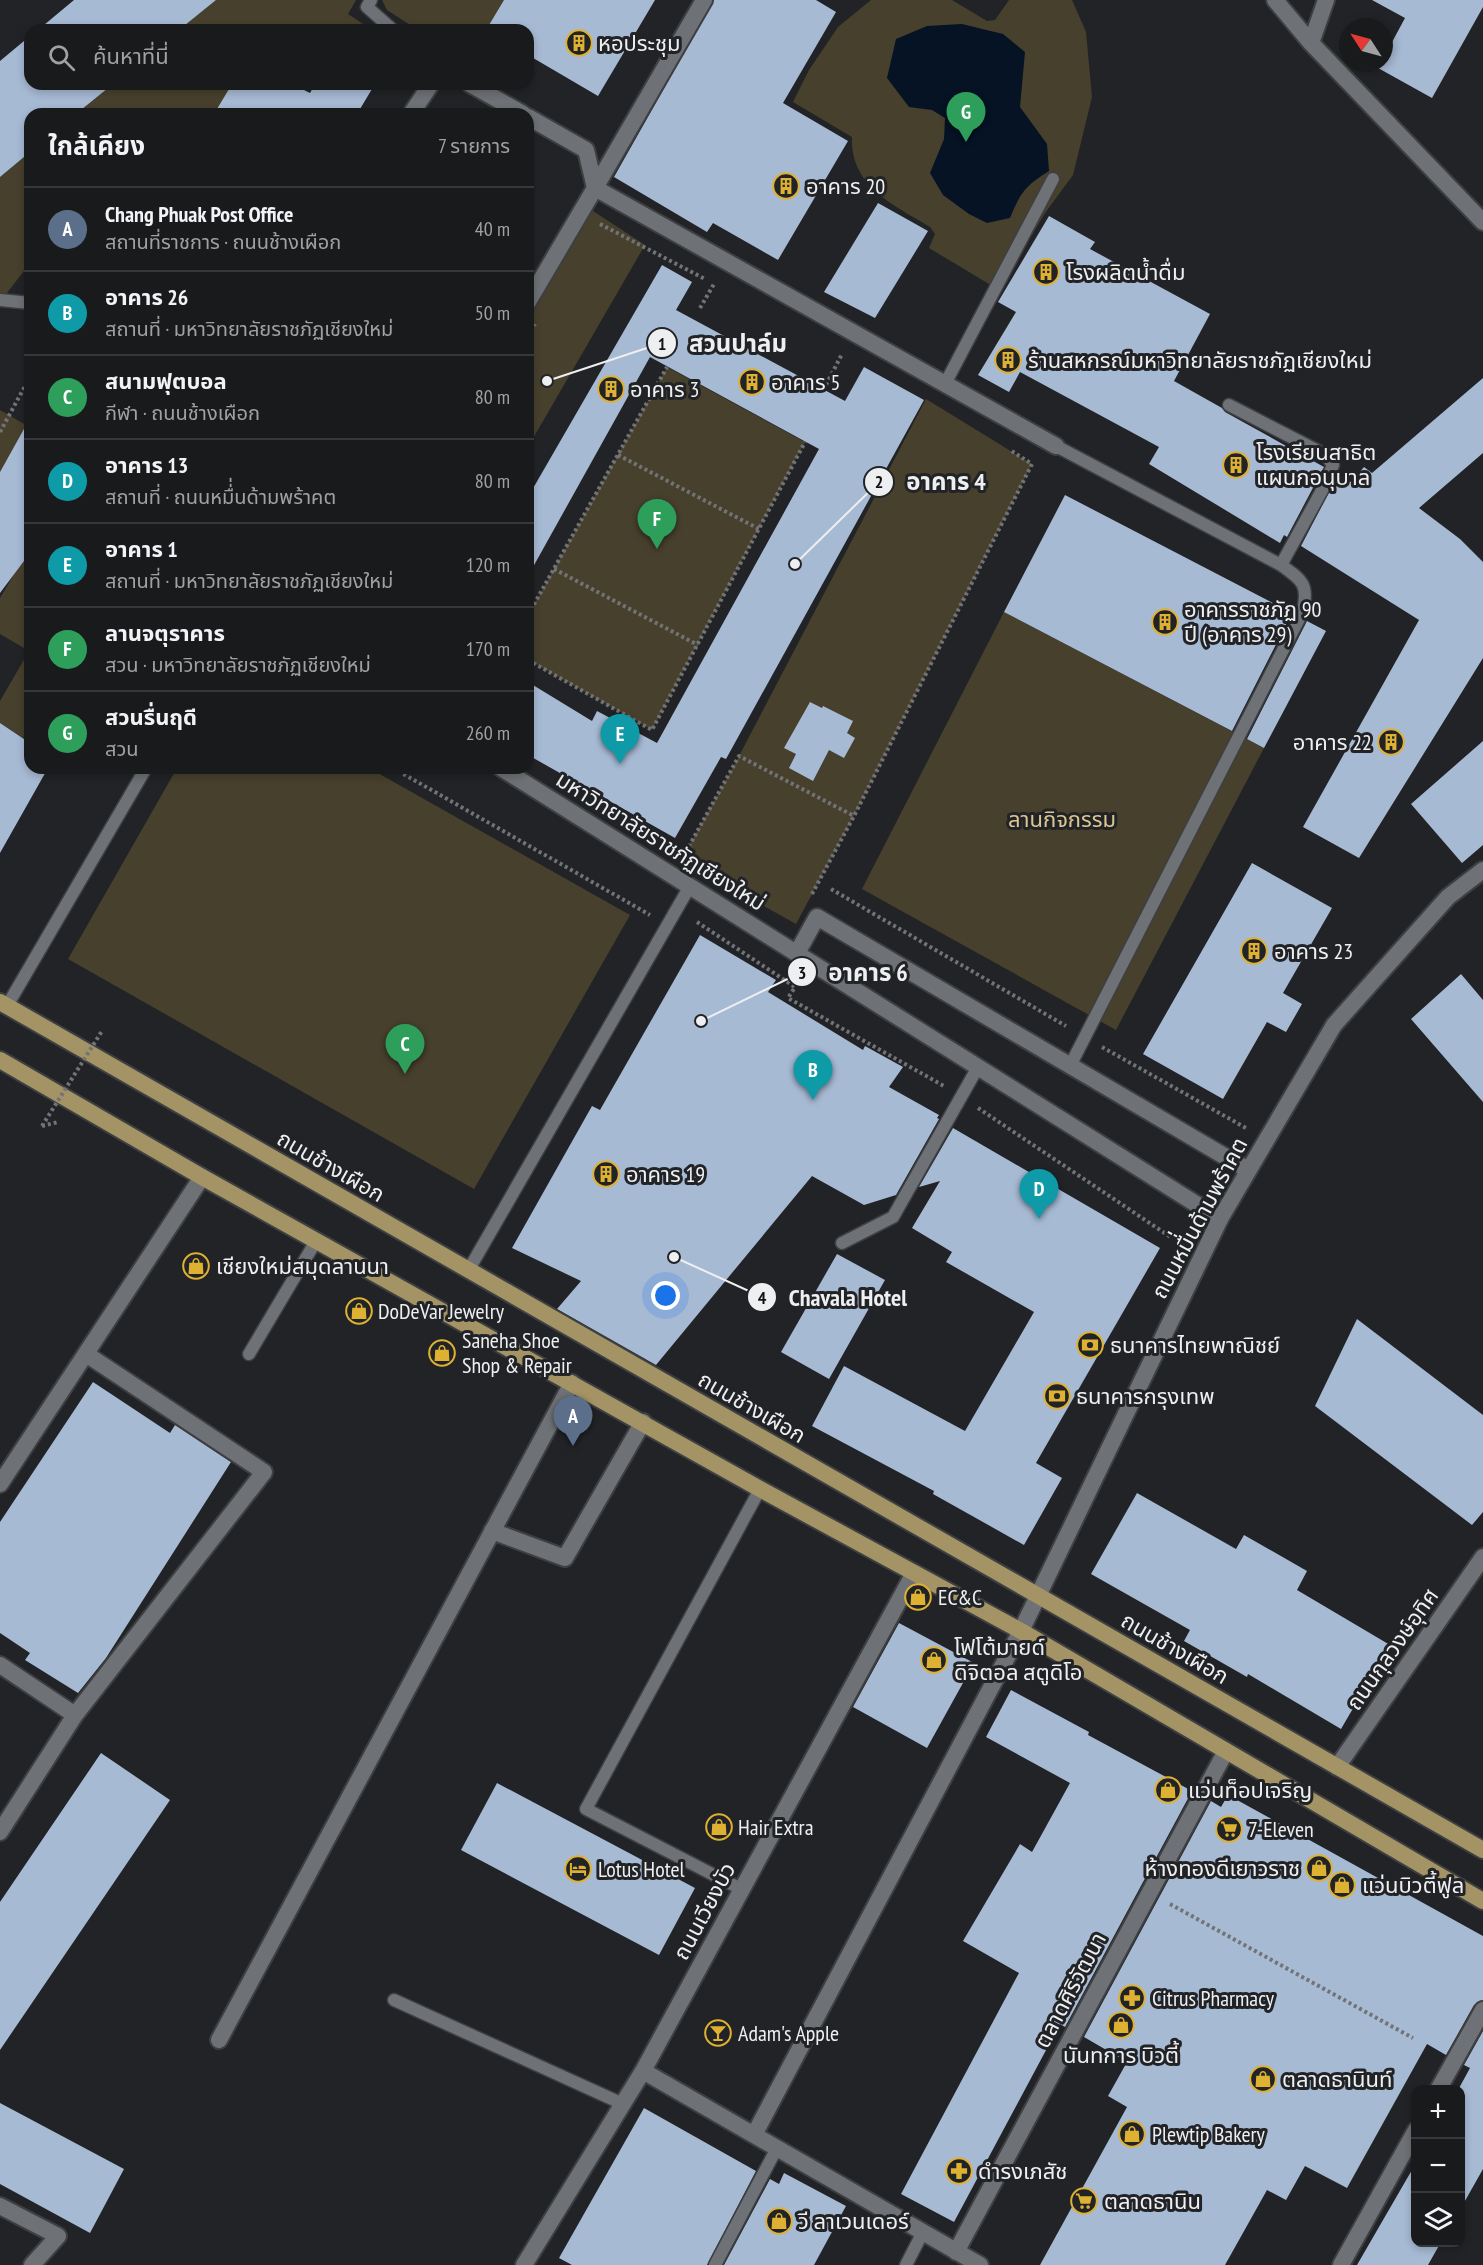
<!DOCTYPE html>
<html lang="th">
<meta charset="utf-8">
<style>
body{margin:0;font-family:"PT Sans Narrow","Noto Sans Thai",sans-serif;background:#222325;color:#f1f3f6}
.controls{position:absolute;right:18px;bottom:18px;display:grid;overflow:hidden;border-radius:12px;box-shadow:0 3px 9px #0003}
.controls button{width:54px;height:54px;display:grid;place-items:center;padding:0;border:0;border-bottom:2px solid #37383b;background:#191a1c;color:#f1f3f6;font:30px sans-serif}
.compass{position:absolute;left:1339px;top:18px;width:54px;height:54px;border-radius:50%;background:#191a1c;box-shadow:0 3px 9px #0003;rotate:306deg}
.you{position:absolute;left:666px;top:1296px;width:21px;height:21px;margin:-15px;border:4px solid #fff;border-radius:50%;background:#1a73e8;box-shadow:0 0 0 9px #1a73e833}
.badge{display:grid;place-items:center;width:39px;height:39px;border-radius:50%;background:#b45309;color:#fff;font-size:20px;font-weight:700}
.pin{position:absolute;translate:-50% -50px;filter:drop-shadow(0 2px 3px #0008)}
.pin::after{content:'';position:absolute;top:32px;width:21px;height:18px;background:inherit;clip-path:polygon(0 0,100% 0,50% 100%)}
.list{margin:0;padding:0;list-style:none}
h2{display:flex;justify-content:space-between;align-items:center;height:78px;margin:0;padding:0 24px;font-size:26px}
h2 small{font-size:20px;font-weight:400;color:#9fa1a3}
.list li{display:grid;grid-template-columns:39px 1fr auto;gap:18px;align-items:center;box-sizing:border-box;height:84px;padding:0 24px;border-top:2px solid #37383b}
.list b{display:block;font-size:22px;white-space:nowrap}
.list p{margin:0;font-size:20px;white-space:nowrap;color:#9fa1a3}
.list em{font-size:20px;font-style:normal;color:#9fa1a3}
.icon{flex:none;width:33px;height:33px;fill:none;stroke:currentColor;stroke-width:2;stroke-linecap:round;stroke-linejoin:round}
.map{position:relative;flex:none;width:1483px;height:2265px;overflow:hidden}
.search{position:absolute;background:#191a1c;box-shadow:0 3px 9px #0003;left:24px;top:24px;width:510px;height:66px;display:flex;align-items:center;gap:15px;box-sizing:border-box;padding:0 21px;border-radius:18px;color:#9fa1a3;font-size:22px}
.panel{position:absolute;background:#191a1c;box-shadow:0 3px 9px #0003;left:24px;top:108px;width:510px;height:666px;border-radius:18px}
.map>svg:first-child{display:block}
.green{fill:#47402d}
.water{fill:#051325}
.building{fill:#a7bad4}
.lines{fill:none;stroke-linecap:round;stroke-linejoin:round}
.service-casing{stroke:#3d3f41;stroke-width:15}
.minor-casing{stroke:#3d3f41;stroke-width:20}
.tertiary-casing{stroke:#3d3f41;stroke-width:20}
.primary-casing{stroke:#3d3f41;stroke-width:20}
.path{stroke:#727376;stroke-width:4;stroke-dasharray:3 3;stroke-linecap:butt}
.service{stroke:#6e7175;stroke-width:12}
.minor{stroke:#6e7175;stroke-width:16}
.tertiary{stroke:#6e7175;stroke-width:16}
.primary{stroke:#a49364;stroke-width:16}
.path-bridge{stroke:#727376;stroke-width:4;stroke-dasharray:3 3;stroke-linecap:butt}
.labels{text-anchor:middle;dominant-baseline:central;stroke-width:6;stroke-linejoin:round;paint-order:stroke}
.poi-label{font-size:22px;fill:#eeeff1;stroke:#212326;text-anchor:start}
.park-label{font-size:22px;fill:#dbc590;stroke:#212326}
.street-label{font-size:22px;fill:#eeeff1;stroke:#212326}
.leader{fill:none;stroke:#eeeff1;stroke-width:2}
.callout-dot{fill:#eeeff1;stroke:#212326;stroke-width:2}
.mark-label{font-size:18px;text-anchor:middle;font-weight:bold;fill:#111}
.callout-label{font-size:24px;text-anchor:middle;font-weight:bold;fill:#eeeff1;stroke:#212326;stroke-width:6;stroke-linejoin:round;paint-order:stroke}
</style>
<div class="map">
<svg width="1483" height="2265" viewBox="0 0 1483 2265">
<rect width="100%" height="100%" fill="#212326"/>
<!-- green -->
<path class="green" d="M216,0H356L348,14L372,30H179Z
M382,0H504L486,30H418L387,10Z
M871,0H952L987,21L995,20L1009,0H1072L1086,32L1092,97L1073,175L1045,213L999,290L929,248L935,234L930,227C895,205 850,187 852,137L793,102L809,70L838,27Z
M113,84H233L215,114H76Z
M30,152V263L7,293H0V177Z
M590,209L645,245L528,447V314Z
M667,367L805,442L652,730L528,660V615Z
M926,399L1032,464L854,816L796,924L681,860L739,756Z
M0,410L26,425L0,472Z
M30,547V725L23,738L0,723V701L29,651L0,634V598Z
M1004,612L1264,748L1116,1030L862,889Z
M177,768H369L630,915L474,1189L68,959Z"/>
<!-- water -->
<path class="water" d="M962,24L1003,34L1025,52L1020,107L1047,144L1049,171C1025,186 1021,192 1010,218L987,223L969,214L943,195L930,173L944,139L945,118L932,110L909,107L887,78L896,39L927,26Z"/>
<!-- building -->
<path class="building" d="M74,0H216L179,30H38Z
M504,0H655L598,96L528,55V30H486Z
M714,0H816L836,12L783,103L848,141L778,260L713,223L707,232L614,177Z
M1372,0H1483V7L1432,98L1378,68L1381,63H1384V57L1405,18Z
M30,36V84H113L76,114H30V152L0,177V61Z
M232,84H292L310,93L315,84H375L357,114H214Z
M878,203L928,231L875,318L824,292Z
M1049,216L1095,242L1090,249L1210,314L1174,381L1222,408L1225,412L1324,467L1287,537L1284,535L1280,543L1149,464L1159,447L1020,372L1009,392L978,375L1016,312L998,302Z
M662,265L692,282L676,310L845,401L864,367L924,400L726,759L721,757L675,838L528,755V682L592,721L597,711L657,743L819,449L650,357L528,576V497Z
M1483,378V453L1419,508L1460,539L1483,562V658L1359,858L1303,827L1419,620L1301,546L1338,475L1351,482L1364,467L1372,473Z
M30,418V553L0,593V472Z
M1065,495L1292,613L1232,731L1004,612Z
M1307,621L1326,631L1264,748L1247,739Z
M810,702L822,708L823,706L853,721L847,733L855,738L844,758L829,750L813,781L789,768L796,754L784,748Z
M0,723L30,743V768H48L0,853Z
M1483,741V845L1462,863L1411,804Z
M1252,863L1332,908L1283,993L1302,1004L1286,1032L1267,1022L1223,1099L1143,1054Z
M700,935L776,980L768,992L863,1050L865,1046L903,1067L889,1087L939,1115L937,1118L939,1119L896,1195L864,1205L812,1176L656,1365L557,1309L581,1281L512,1248L592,1106L600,1110Z
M1461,974L1483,1000V1102L1411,1019Z
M953,1128L1160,1248L1036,1463L1062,1478L1024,1545L933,1494L934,1491L812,1426L844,1366L965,1431L1034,1312L946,1262L952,1252L912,1228L940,1181L919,1187Z
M837,1254L885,1280L829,1379L781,1352Z
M1357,1319L1483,1415V1512L1472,1525L1315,1406Z
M93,1382L170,1433L175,1425L231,1462L106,1658L78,1693L25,1660L30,1653L0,1633V1522Z
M1137,1493L1236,1549L1244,1535L1307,1571L1297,1590L1390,1645L1341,1729L1248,1674L1247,1677L1184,1641L1190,1630L1091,1574Z
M899,1623L974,1663L927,1748L853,1707Z
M1011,1690L1089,1732L1088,1735L1192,1791L1065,2027L1060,2024L954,2222L901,2194L1019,1973L963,1941L1020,1844L1032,1852L1070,1783L986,1737Z
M101,1753L170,1800L0,2050V1902Z
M497,1783L695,1888L659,1955L461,1850Z
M1228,1795L1483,1936V2000L1474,2005L1446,2055L1427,2044L1347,2188L1305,2166L1286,2200L1267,2190L1225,2265H1040L1127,2107L1108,2096L1127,2062L1084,2037L1211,1801L1221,1807Z
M1483,2031V2169L1461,2208V2090H1458L1470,2068L1464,2065Z
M0,2103L124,2169L90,2233L0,2184Z
M644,2108L756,2171L707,2265H572L559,2258Z
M1416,2163V2242H1441L1428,2265H1357Z
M784,2173L846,2206L814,2265H724L770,2179L779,2184Z"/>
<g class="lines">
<!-- service casing -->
<g class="service-casing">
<path id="service" d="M371,0L367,7L393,30
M0,300L30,303
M945,384L1053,179
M1229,405L1326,455L1333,465L1326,483L1281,565
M1056,446L1281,565C1302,580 1309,584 1303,611L1071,1064
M7,1006L146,768
M842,1243L893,1217L978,1067
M468,1271L690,886
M249,1354L316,1241
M741,1889L586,1809L760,1489
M394,2000L623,2104
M715,2265L777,2148
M906,2265L923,2232"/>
</g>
<!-- minor casing -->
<g class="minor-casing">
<path id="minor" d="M704,0L595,188L1056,446
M1275,0L1311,43L1483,222
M1311,43L1326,0
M470,84L523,114
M411,114L431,84
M528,117L586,150L595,188L528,302
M501,768L1220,1219
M797,953L817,917L1248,1170
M0,1484L202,1177
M492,1531L565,1558L643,1422
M0,1665L75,1715
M1337,1767L1483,1557
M0,1832L75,1715L264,1472L86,1354
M219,2040L572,1383
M643,2071L980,2265
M1438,2090L1483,2010
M754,2135L1021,1631
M0,2206L58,2236L32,2265
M956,2252L1226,1751
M524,2265L643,2071L914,1573
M1341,2265L1416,2130"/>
</g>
<!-- tertiary casing -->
<g class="tertiary-casing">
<path id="tertiary" d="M1021,1631L1220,1219L1334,1025L1448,897L1483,870"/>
</g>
<!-- primary casing -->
<g class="primary-casing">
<path id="primary" d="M0,1002L1483,1850
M0,1060L202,1177L760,1489L1021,1631L1483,1901"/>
</g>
<!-- path -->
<path class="path" d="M600,224L705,279
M700,308L714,284
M528,336L535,324
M826,385L842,354
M0,432L30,377
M618,455L759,529
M554,569L698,645
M528,615L667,367
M528,660L652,730L805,442
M393,768L650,915
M683,857L739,756L854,816
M831,889L1066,1026
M812,894L854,816L1032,464L1010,450
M697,922L795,987L788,998L944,1086
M1102,1047L1246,1128
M978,1108L1172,1238
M42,1126L58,1122
M1170,1904L1413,2038"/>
<!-- service -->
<use href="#service" class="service"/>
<!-- minor -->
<use href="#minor" class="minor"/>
<!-- tertiary -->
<use href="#tertiary" class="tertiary"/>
<!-- primary -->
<use href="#primary" class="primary"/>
<!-- path-bridge -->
<path class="path-bridge" d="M42,1126L102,1031"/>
</g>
<!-- icons -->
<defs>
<g id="building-ring" transform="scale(1.35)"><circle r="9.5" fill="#212326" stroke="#deb133" stroke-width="1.5"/><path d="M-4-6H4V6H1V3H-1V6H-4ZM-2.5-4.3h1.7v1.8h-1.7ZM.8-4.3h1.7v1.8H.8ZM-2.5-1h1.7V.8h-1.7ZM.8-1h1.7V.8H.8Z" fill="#deb133"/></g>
<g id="shop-ring" transform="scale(1.35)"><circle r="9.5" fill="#212326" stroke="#deb133" stroke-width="1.5"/><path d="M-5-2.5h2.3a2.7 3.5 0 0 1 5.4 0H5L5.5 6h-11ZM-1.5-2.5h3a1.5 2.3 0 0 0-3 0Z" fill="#deb133"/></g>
<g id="bank-ring" transform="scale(1.35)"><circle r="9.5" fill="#212326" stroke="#deb133" stroke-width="1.5"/><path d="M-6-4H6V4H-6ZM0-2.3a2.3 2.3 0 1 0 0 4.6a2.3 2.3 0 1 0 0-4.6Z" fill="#deb133"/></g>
<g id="supermarket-ring" transform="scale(1.35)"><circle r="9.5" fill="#212326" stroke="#deb133" stroke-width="1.5"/><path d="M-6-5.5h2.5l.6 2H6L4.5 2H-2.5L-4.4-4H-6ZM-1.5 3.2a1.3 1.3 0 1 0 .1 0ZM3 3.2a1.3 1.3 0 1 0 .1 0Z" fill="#deb133"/></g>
<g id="hotel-ring" transform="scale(1.35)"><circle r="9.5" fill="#212326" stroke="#deb133" stroke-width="1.5"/><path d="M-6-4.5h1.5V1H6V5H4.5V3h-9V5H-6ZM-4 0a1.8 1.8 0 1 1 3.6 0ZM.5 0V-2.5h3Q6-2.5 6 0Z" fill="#deb133"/></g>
<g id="pharmacy-ring" transform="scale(1.35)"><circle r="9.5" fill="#212326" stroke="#deb133" stroke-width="1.5"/><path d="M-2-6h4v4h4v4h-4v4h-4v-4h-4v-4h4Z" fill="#deb133"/></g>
<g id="bar-ring" transform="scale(1.35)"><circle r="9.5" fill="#212326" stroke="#deb133" stroke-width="1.5"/><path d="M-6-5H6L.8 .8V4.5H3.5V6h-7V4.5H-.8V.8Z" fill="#deb133"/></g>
</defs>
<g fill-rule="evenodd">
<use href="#building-ring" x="579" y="43"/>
<use href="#building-ring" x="786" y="186"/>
<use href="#building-ring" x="1046" y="272"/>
<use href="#building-ring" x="1008" y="360"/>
<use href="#building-ring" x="752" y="382"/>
<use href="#building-ring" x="611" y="389"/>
<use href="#building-ring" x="1236" y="465"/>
<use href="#building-ring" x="1165" y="622"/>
<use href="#building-ring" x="1391" y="742"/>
<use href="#building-ring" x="1254" y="951"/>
<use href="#building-ring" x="606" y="1174"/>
<use href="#shop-ring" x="196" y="1266"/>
<use href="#shop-ring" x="359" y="1311"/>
<use href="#bank-ring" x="1090" y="1345"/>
<use href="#shop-ring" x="442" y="1353"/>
<use href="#bank-ring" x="1057" y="1396"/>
<use href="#shop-ring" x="918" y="1597"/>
<use href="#shop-ring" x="934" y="1660"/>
<use href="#shop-ring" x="1168" y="1790"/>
<use href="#shop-ring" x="719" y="1827"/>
<use href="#supermarket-ring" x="1229" y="1829"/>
<use href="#shop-ring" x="1319" y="1868"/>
<use href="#hotel-ring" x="578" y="1869"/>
<use href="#shop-ring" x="1342" y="1885"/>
<use href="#pharmacy-ring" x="1132" y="1998"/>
<use href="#shop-ring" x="1121" y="2025"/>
<use href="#bar-ring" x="718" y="2033"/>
<use href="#shop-ring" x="1263" y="2079"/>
<use href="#shop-ring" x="1132" y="2134"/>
<use href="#pharmacy-ring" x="959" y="2171"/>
<use href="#supermarket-ring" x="1084" y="2201"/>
<use href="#shop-ring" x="779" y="2221"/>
</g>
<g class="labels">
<!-- poi labels -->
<g class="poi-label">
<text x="598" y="43">หอประชุม</text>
<text x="806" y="186">อาคาร 20</text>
<text x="1066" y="272">โรงผลิตน้ำดื่ม</text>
<text x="1028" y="360">ร้านสหกรณ์มหาวิทยาลัยราชภัฏเชียงใหม่</text>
<text x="771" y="382">อาคาร 5</text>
<text x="630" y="389">อาคาร 3</text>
<text x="1256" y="452">โรงเรียนสาธิต<tspan x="1256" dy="25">แผนกอนุบาล</tspan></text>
<text x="1184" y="609">อาคารราชภัฏ 90<tspan x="1184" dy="25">ปี (อาคาร 29)</tspan></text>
<text x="1372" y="742" text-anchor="end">อาคาร 22</text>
<text x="1274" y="951">อาคาร 23</text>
<text x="626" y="1174">อาคาร 19</text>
<text x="216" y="1266">เชียงใหม่สมุดลานนา</text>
<text x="378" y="1311">DoDeVar Jewelry</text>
<text x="462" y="1340">Saneha Shoe<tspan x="462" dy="25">Shop &amp; Repair</tspan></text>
<text x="1110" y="1345">ธนาคารไทยพาณิชย์</text>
<text x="1076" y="1396">ธนาคารกรุงเทพ</text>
<text x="938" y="1597">EC&amp;C</text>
<text x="954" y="1647">โฟโต้มายด์<tspan x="954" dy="25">ดิจิตอล สตูดิโอ</tspan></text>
<text x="1188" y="1790">แว่นท็อปเจริญ</text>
<text x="738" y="1827">Hair Extra</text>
<text x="1248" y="1829">7-Eleven</text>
<text x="1300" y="1868" text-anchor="end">ห้างทองดีเยาวราช</text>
<text x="598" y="1869">Lotus Hotel</text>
<text x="1362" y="1885">แว่นบิวตี้ฟูล</text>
<text x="1152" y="1998">Citrus Pharmacy</text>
<text x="738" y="2033">Adam's Apple</text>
<text x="1121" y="2055" text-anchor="middle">นันทการ บิวตี้</text>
<text x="1282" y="2079">ตลาดธานินท์</text>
<text x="1152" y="2134">Plewtip Bakery</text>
<text x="978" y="2171">ดำรงเภสัช</text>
<text x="1104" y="2201">ตลาดธานิน</text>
<text x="798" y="2221">วี ลาเวนเดอร์</text>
</g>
<!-- park labels -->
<g class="park-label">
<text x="1062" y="819">ลานกิจกรรม</text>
</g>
<!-- street labels -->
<g class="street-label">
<text transform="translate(661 841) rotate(32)">มหาวิทยาลัยราชภัฏเชียงใหม่</text>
<text transform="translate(331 1166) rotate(30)">ถนนช้างเผือก</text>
<text transform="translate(1199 1218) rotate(-62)">ถนนหมื่่นด้ามพร้าคต</text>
<text transform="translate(752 1407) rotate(30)">ถนนช้างเผือก</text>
<text transform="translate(1175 1648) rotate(30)">ถนนช้างเผือก</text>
<text transform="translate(1392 1649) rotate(-55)">ถนนกุลวงษ์อุทิศ</text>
<text transform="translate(704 1911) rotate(-62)">ถนนเวียงบัว</text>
<text transform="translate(1070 1990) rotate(-62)">ตลาดศิริวัฒนา</text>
</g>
</g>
<!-- callouts -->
<path class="leader" d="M547 381L662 343M795 564L879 482M701 1021L802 972M674 1257L762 1297"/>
<g class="callout-dot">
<circle cx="547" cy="381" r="6"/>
<circle cx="795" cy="564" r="6"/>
<circle cx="701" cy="1021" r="6"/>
<circle cx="674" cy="1257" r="6"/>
<circle cx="662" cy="343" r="15"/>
<circle cx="879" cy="482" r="15"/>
<circle cx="802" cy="972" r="15"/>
<circle cx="762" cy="1297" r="15"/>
</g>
<g class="mark-label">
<text x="662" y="350">1</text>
<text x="879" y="488">2</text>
<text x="802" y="979">3</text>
<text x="762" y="1304">4</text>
</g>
<g class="callout-label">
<text x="738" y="352">สวนปาล์ม</text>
<text x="946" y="490">อาคาร 4</text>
<text x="868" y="981">อาคาร 6</text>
<text x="848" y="1306">Chavala Hotel</text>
</g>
</svg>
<div class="controls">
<button>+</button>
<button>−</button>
<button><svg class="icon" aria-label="layers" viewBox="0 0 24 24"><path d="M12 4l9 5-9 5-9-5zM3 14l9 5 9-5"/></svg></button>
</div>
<svg class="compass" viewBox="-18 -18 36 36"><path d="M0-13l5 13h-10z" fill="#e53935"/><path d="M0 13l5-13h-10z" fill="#9fa1a3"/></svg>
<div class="you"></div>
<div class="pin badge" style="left:573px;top:1446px;background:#5c6f8a">A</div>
<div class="pin badge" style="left:813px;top:1100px;background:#0f9aa8">B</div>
<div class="pin badge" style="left:405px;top:1074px;background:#2e9e5b">C</div>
<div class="pin badge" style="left:1039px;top:1219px;background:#0f9aa8">D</div>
<div class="pin badge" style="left:620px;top:764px;background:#0f9aa8">E</div>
<div class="pin badge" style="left:657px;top:549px;background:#2e9e5b">F</div>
<div class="pin badge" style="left:966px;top:142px;background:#2e9e5b">G</div>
<div class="search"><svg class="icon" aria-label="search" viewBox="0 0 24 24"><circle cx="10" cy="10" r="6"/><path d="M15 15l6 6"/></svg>ค้นหาที่นี่</div>
<section class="panel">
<h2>ใกล้เคียง<small>7 รายการ</small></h2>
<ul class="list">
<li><span class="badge" style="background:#5c6f8a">A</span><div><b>Chang Phuak Post Office</b><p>สถานที่ราชการ · ถนนช้างเผือก</p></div><em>40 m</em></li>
<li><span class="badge" style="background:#0f9aa8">B</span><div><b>อาคาร 26</b><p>สถานที่ · มหาวิทยาลัยราชภัฏเชียงใหม่</p></div><em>50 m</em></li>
<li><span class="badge" style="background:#2e9e5b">C</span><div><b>สนามฟุตบอล</b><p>กีฬา · ถนนช้างเผือก</p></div><em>80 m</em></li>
<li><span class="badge" style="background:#0f9aa8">D</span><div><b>อาคาร 13</b><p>สถานที่ · ถนนหมื่่นด้ามพร้าคต</p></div><em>80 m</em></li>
<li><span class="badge" style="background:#0f9aa8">E</span><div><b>อาคาร 1</b><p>สถานที่ · มหาวิทยาลัยราชภัฏเชียงใหม่</p></div><em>120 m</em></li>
<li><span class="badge" style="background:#2e9e5b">F</span><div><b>ลานจตุราคาร</b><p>สวน · มหาวิทยาลัยราชภัฏเชียงใหม่</p></div><em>170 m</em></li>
<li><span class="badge" style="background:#2e9e5b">G</span><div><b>สวนรื่นฤดี</b><p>สวน</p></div><em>260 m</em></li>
</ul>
</section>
</div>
